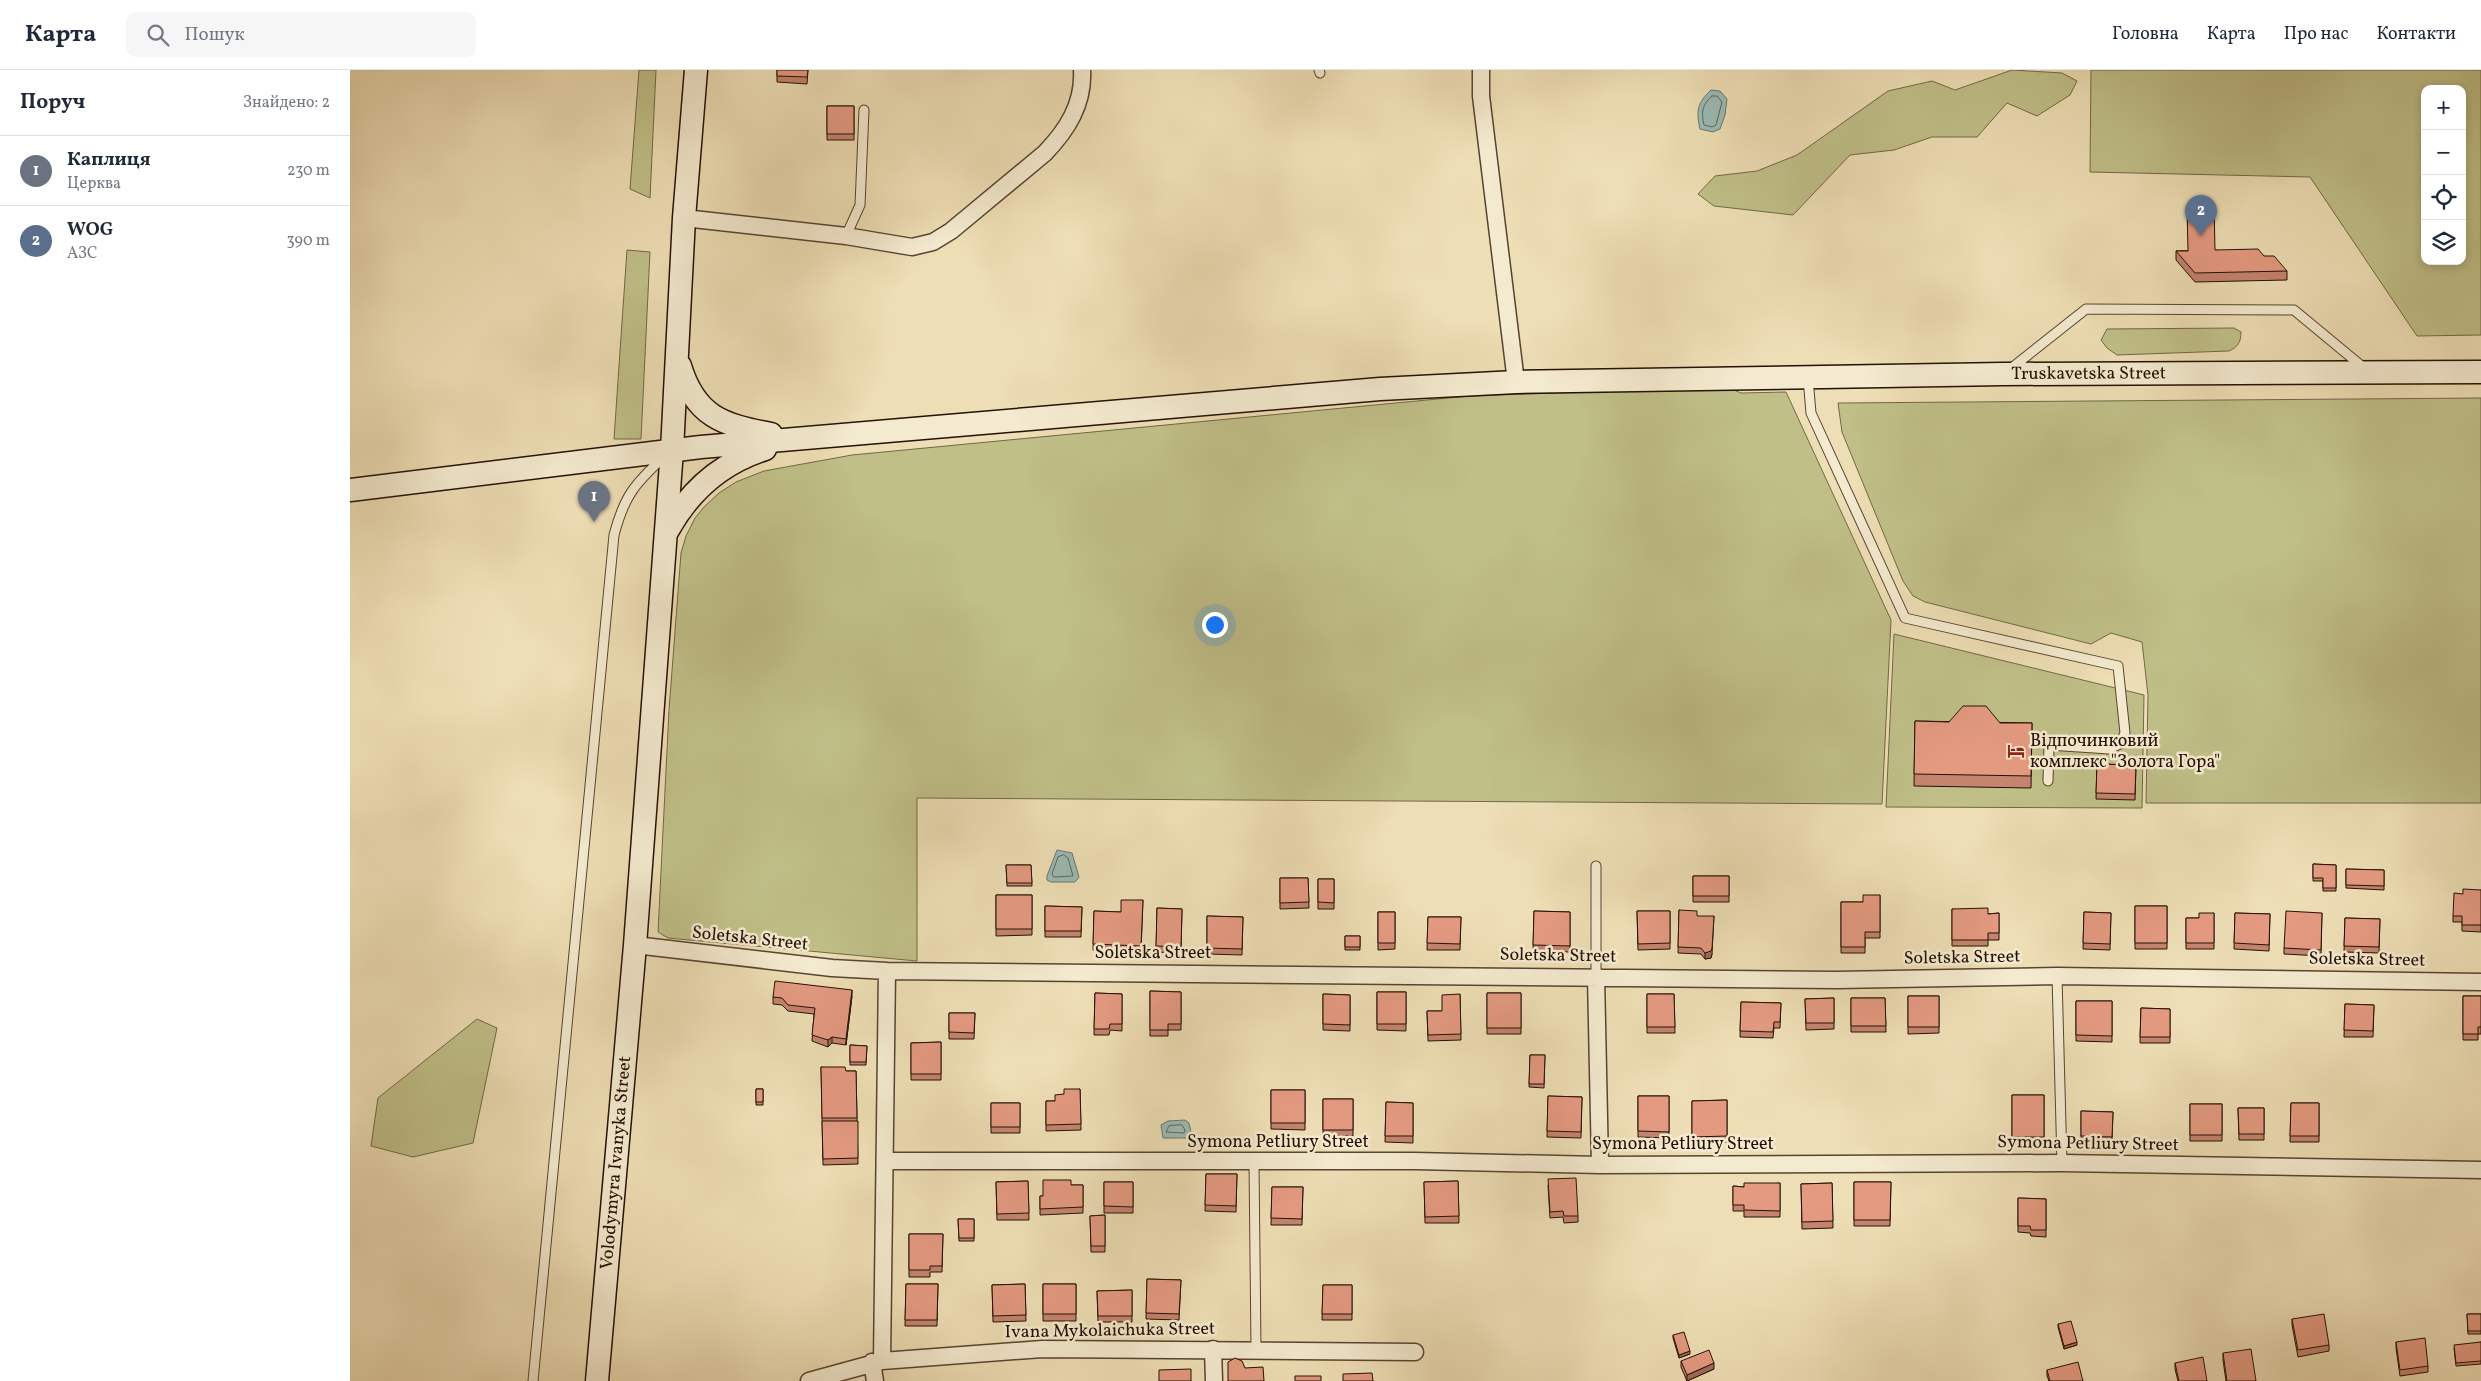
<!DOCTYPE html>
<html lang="uk">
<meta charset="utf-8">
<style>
body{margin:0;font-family:Vollkorn,serif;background:#f6f6f7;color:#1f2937}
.controls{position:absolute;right:15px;top:15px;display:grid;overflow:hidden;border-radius:10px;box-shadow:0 2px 8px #0003}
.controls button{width:45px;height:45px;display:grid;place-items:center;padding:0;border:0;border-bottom:1px solid #e0e1e3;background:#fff;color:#1f2937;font:25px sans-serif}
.you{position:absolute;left:864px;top:554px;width:18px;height:18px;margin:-12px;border:4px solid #fff;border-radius:50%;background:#1a73e8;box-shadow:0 0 0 8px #1a73e833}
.badge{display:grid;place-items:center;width:32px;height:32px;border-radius:50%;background:#8f2418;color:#fff;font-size:16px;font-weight:700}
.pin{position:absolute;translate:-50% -41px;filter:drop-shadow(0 1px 2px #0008)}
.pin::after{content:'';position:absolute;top:26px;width:18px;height:15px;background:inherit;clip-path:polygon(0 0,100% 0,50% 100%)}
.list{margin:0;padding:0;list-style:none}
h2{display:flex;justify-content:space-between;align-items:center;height:65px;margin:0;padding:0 20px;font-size:21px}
h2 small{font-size:16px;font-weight:400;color:#747a83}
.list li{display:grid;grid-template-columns:32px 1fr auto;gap:15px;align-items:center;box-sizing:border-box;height:70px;padding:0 20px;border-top:1px solid #e0e1e3}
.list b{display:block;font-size:19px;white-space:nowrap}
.list p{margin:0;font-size:16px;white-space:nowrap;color:#747a83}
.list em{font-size:16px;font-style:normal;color:#747a83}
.icon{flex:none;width:28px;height:28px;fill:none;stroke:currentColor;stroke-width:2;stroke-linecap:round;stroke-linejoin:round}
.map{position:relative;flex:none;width:2131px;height:1311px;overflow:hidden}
header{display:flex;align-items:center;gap:30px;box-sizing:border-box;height:70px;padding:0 25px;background:#fff;border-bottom:1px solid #e0e1e3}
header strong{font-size:24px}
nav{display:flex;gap:28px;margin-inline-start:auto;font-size:18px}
.search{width:350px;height:45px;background:#f6f6f7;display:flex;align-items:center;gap:12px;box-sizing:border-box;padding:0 18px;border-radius:10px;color:#747a83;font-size:19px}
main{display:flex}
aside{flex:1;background:#fff}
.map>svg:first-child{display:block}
.green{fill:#c0bf88;stroke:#726846;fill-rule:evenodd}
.water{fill:#9bbbb5;stroke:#6c776e}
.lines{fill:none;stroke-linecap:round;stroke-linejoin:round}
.shore{stroke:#60665c;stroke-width:1}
.service-casing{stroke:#574430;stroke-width:11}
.minor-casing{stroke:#574430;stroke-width:19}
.secondary-casing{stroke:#251004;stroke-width:25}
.service{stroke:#f4eacf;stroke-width:9}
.minor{stroke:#f4eacf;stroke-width:16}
.secondary{stroke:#f4eacf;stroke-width:22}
.wall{fill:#c4846f;stroke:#251004}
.shaded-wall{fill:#a06c5a;stroke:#251004}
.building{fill:#e49a81;stroke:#251004}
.labels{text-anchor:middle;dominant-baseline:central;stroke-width:5;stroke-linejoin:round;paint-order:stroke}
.street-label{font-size:18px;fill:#251004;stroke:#f4eacf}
.poi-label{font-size:18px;fill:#251004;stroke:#f4eacf;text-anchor:start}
</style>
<header>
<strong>Карта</strong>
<div class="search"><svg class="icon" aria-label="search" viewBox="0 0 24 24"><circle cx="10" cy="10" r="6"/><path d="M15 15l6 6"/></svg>Пошук</div>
<nav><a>Головна</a><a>Карта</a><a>Про нас</a><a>Контакти</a></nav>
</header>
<main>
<aside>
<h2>Поруч<small>Знайдено: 2</small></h2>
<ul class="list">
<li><span class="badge" style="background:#6b7280">1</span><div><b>Каплиця</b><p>Церква</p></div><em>230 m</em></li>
<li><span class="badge" style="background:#5c6f8a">2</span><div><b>WOG</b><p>АЗС</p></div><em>390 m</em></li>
</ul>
</aside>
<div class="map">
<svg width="2131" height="1311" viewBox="0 0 2131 1311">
<rect width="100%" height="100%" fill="#eedeb5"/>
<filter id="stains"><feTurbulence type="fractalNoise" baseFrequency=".004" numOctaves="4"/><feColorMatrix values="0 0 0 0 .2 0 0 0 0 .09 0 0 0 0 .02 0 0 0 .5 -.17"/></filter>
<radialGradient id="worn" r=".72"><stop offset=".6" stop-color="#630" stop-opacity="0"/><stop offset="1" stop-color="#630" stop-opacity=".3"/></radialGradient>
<!-- green -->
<path class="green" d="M289,0H306L300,128L280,119Z
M1662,0L1712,3L1727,11L1720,25L1687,46L1657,33L1627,67H1582L1544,80L1500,85L1443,145L1364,136L1348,124L1365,106L1407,101L1447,85L1538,21L1582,11L1605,20Z
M1741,0H2131V265L2067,266L1960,107L1740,102ZM2075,19H2112V191H2075Z
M277,180L300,182L291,369H264Z
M1884,258L1891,262C1891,272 1888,277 1879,281L1767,285L1757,278L1751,270L1757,259Z
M1377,317L1391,323L1436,322L1541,550L1532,734L567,728V891L318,868L308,862L319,640L331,483L336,466L345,448L354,437L369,423L386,412L414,401L502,385L1119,326Z
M2131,328V733H1796L1798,625L1792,572L1761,563L1741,574L1575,532L1563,526L1553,511L1492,362L1488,333Z
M1544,564L1794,625L1792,738L1536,737Z
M127,949L147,958L123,1073L63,1087L21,1076L28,1028Z"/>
<!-- water -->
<path class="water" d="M1361,20L1370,21L1377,29L1375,45L1370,59L1363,62L1350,59C1346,41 1347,33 1361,20Z
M707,780L722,783L729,807L725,812H701L697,810V806Z
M835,1050L839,1053L842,1066L839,1068H813L811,1055L818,1051Z"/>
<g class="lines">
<!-- shore -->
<path class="shore" d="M1362,26H1367L1372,32L1366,55L1362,57L1354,55C1351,42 1352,35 1362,26Z
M714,785L718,788L723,806L704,807L702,804L708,787Z
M832,1055L835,1060L834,1063L816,1062L819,1056Z"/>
<!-- service casing -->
<g class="service-casing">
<path id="service" d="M969,0L970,3
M496,166L510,135L514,40
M1659,300L1736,239L1944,240L2014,298
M1458,308L1461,343L1555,548L1768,596L1775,663L1770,674L1759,679L1699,675L1698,711
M1246,796V906
M1707,906L1712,1093
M904,1093L906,1279
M183,1311L264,465C274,427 284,414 314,387"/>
</g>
<!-- minor casing -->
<g class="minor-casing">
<path id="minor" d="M1131,0V26L1166,312
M334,148L496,166L562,177L583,172L601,161L695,83C717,60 734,34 732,0
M285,875L482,898L537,901L1487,910L1707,906L2131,912
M1246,906L1250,1095
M535,1091H1065L1250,1095L1712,1093L2131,1100
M863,1279L864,1311
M532,1291L537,901
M522,1292L525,1311
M459,1311L532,1291L692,1279L1065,1282"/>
</g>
<!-- secondary casing -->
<g class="secondary-casing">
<g id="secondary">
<path d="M330,296C345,346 372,355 421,364"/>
<path id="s1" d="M0,420L351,377L1030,319L1166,312L1653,304L2131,302"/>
<path d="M318,460C340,420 371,393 415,379"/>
<path id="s2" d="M247,1311L285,875L322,380L334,148L346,0"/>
</g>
</g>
<!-- service -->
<use href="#service" class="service"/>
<!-- minor -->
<use href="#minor" class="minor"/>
<!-- secondary -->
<use href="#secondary" class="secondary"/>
</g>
<!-- wall -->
<path class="wall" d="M427,0H458L457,14L427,12Z
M477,36H504V70H477Z
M1865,180L1914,186L1937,201V210L1845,212L1826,190V181Z
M1565,651L1682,653L1681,718L1564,716Z
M1747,694L1786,695L1785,730L1746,729Z
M1963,794L1986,795V821H1973V811H1963Z
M656,795H681L682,816H657Z
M1996,799L2034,800V820L1996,818Z
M1343,806H1379V832H1343Z
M930,808H958L959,838L930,839Z
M968,809H984V839H968Z
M2131,820V862L2112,861V852H2103V846L2113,824Z
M646,825H682V865L646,866Z
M1530,825V868H1515V883H1491V832H1513Z
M793,830L791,882L743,880L744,841L771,842Z
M695,836L732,837L731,867H695Z
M1785,836H1817V879H1785Z
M807,838L832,839L831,883L806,882Z
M1602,839L1638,844L1649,843V870H1638V876H1602Z
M1329,840L1347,846L1362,884L1361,888L1355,889L1351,884L1328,883Z
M1184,841L1220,842V882L1183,881Z
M1287,841H1320V879L1288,880Z
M1028,842H1045V879L1028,880Z
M1734,842L1761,843L1760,880L1733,879Z
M1864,843V879H1836V848H1849Z
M1885,843L1920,844L1919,881L1884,879Z
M1972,843L1971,886L1934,884V878Z
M857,846L893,847L892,885L857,884Z
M1078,847H1111L1110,880H1077Z
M1995,848L2030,849L2029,883L1994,882Z
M995,866H1010V880H995Z
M800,921L831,922V960H818V966H800Z
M1027,922H1056V961L1027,960Z
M745,923L772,924V961L760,960L759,965H744Z
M1137,923H1171V964H1137Z
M973,924L1000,925V961L973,960Z
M1110,924L1111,970L1078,971L1077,941H1092Z
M1297,924H1324L1325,963H1297Z
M502,926L496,975L482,973L478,977L462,971L464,944L438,941L432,935L423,934V927Z
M1558,926H1589V963L1558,964Z
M2113,926H2131V964H2128V970H2113Z
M1484,928V959L1456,960L1455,929Z
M1501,928H1535L1536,962H1501Z
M1726,931H1762V972L1726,971Z
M1391,932L1431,933L1430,958H1424L1423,968L1390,967Z
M1995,934L2024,935L2023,967H1994Z
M1791,938L1820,939V973H1790Z
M599,943H625L624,969H599Z
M591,972V1010H561V973Z
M500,975L517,976L516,995H500Z
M1180,985H1195L1194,1018L1179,1017Z
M471,997L496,1001H506L508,1094L473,1095Z
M406,1019H413V1035H406Z
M730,1019L731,1060L696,1061V1031H705L714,1024Z
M921,1020H955V1060L921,1059Z
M1662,1025H1694V1073H1662Z
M1198,1026L1232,1027L1231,1068L1197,1067Z
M1288,1026H1319V1068L1288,1067Z
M973,1029H1003V1066H973Z
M1377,1030V1072L1342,1073V1031Z
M1036,1032L1063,1033V1073L1035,1072Z
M641,1033H670V1063H641Z
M1941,1033H1969V1072H1940Z
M1840,1034H1872V1071H1840Z
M1888,1038H1914V1070H1889Z
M1731,1041L1763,1042L1762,1073L1731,1072Z
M856,1104H887L886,1142L855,1141Z
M678,1111L679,1150H647L646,1112Z
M1108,1111L1109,1153H1075L1074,1112Z
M754,1112H783V1143H754Z
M1504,1112H1541L1540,1156H1504Z
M1430,1113V1147H1394V1141H1383V1116L1394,1117Z
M1482,1113L1483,1158L1452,1159L1451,1114Z
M721,1115H733V1143L690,1145V1126H693Z
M1198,1115L1228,1146V1152L1214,1153L1213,1147L1200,1148Z
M922,1117H953L952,1155H921Z
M1668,1128L1696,1129V1167L1681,1166L1680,1163L1668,1162Z
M755,1145V1182H741L740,1146Z
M608,1149H624V1171H609Z
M559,1164H593L592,1202H580V1207H559Z
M797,1209L831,1210L829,1250L796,1249Z
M556,1214H588L587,1256H555Z
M675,1214L676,1251L643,1252L642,1215Z
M693,1214H726V1251H693Z
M973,1215H1002V1250H972Z
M782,1220V1252H748L747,1221Z
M2117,1244H2131V1264H2118Z
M1942,1249L1979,1275V1281L1948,1287L1942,1255Z
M1708,1254L1727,1275L1714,1279L1708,1257Z
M1323,1265L1340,1284L1329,1288L1323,1268Z
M2046,1272L2078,1296V1302L2050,1306L2046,1278Z
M2131,1272V1294L2106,1296L2104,1278Z
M1873,1283L1906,1311H1876L1873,1290Z
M1331,1291L1364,1299L1337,1311L1331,1297Z
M1825,1293L1857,1311H1828L1825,1299Z
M1697,1300L1733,1311H1699L1697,1306Z"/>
<!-- shaded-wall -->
<path class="shaded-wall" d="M1364,846L1362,884L1361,888L1355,889V883Z
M502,920V926L496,975V969Z
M482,967V973L478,977V970Z
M1727,1272V1275L1714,1279V1276Z
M1340,1281V1284L1329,1288V1285Z
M1364,1293V1299L1337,1311V1305Z"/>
<!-- building -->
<path class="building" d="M427,0H458L457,7L427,6Z
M477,36H504V64H477Z
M1837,135H1864L1865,180L1908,179L1914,186H1924L1937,201L1845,203L1826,181H1838Z
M1613,636H1636L1650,653H1682L1681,706L1564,704L1565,651L1599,652Z
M1747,694L1786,695L1785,724L1746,723Z
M1963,794L1986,795V818H1973V808H1963Z
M656,795H681L682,813H657Z
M1996,799L2034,800V816L1996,815Z
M1343,806H1379V826H1343Z
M930,808H958L959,832L930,833Z
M968,809H984V833L968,832Z
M2113,819L2131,820V855H2112V846H2103L2104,823L2113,824Z
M646,825H682V859H646Z
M1513,825H1530V862H1515V877H1491V832H1513Z
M771,830H793L791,876L743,874L744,841L771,842Z
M695,836L732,837L731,861H695Z
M1785,836H1817V873H1785Z
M807,838L832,839L831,877L806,876Z
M1638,838V844L1649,843V863H1638V870H1602V839Z
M1329,840L1347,841V846H1364L1362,878L1361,881L1355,883L1351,878L1328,877Z
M1184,841L1220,842V876L1183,875Z
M1287,841H1320V873L1288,874Z
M1936,841L1972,843L1971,880L1934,878Z
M1028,842H1045V873H1028Z
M1734,842L1761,843L1760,874L1733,873Z
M1849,843H1864V873H1836V848H1849Z
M1885,843L1920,844L1919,875L1884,873Z
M857,846L893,847L892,879L857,878Z
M1078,847H1111L1110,874L1077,873Z
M1995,848L2030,849L2029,877L1994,876Z
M995,866H1010V877H995Z
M425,911L502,920L496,969L482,967L478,970L462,965L465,938L438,935L432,928L423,927Z
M800,921L831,922V954H818V960H800Z
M1027,922H1056V954H1027Z
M745,923L772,924V954H760L759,959H744Z
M1137,923H1171V958H1137Z
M973,924L1000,925V955L973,954Z
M1110,924L1111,964L1078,965L1077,941H1092V925Z
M1297,924H1324L1325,957H1297Z
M1558,926H1589V957H1558Z
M2113,926H2131V957H2128V964H2113Z
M1484,928V953H1456L1455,929Z
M1501,928H1535L1536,956H1501Z
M1726,931H1762V966L1726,965Z
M1391,932L1431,933L1430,952H1424L1423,962L1390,961Z
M1995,934L2024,935L2023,961L1994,960Z
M1791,938L1820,939V967H1790Z
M599,943H625L624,963L599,962Z
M591,972V1004H561V973Z
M500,975L517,976L516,992H500Z
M1180,985H1195L1194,1014H1179Z
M471,997H495L496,1001H506L507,1048H472Z
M406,1019H413V1032H406Z
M714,1019H730L731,1054L696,1055V1031H705V1025L714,1024Z
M921,1020H955V1053H921Z
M1662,1025H1694V1067H1662Z
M1198,1026L1232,1027L1231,1062L1197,1061Z
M1288,1026H1319V1062L1288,1061Z
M973,1029H1003V1060H973Z
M1377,1030V1066L1342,1067V1031Z
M1036,1032L1063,1033V1066H1035Z
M641,1033H670V1057H641Z
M1941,1033H1969V1066H1940Z
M1840,1034H1872V1065H1840Z
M1888,1038H1914V1064H1889Z
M1731,1041L1763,1042L1762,1067L1731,1066Z
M472,1051H508V1088L473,1089Z
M856,1104H887L886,1136L855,1135Z
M1226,1108L1228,1146H1214L1213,1141L1200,1142L1198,1109Z
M693,1110H721V1115H733V1137L690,1139V1126H693Z
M678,1111L679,1143L647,1144L646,1112Z
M1108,1111L1109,1146L1075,1147L1074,1112Z
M754,1112H783V1137L754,1136Z
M1504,1112H1541L1540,1150H1504Z
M1394,1113H1430V1141L1394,1140V1135H1383V1116L1394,1117Z
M1482,1113L1483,1151L1452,1152L1451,1114Z
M922,1117H953L952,1149L921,1148Z
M1668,1128L1696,1129V1160H1681L1680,1156H1668Z
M755,1145V1176H741L740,1146Z
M608,1149H624V1168H609Z
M559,1164H593L592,1196H580V1200H559Z
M797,1209L831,1210L829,1244L796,1243Z
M556,1214H588L587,1250H555Z
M675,1214L676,1245L643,1246L642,1215Z
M693,1214H726V1244H693Z
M973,1215H1002V1244H972Z
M782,1220V1246H748L747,1221Z
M1974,1244L1979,1275L1948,1280L1942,1249Z
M2117,1244H2131V1261H2118Z
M1721,1251L1727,1272L1714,1276L1708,1254Z
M1334,1262L1340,1281L1329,1285L1323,1265Z
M2075,1268L2078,1296L2050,1300L2046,1272Z
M2131,1272V1291L2106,1293L2104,1275Z
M1901,1279L1906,1311H1877L1873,1283Z
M1359,1280L1364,1293L1337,1305L1331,1291Z
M1853,1287L1857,1311H1829L1825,1293Z
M885,1288L892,1291L895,1298L913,1297L914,1311H878V1292Z
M1728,1292L1733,1311H1700L1697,1300Z
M841,1299V1311H809V1300Z
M1022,1303L1023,1311H993V1304Z
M945,1306H971V1311H945Z"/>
<!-- icons -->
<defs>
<g id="hotel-bare" transform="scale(1.35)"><path d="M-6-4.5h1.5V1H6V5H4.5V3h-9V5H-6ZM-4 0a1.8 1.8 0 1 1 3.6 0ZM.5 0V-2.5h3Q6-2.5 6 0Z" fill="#8f2418" stroke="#f4eacf" stroke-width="2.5" paint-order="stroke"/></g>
</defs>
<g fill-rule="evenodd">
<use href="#hotel-bare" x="1666" y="681"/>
</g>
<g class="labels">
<!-- street labels -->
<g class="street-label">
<text stroke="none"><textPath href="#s1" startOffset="1744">Truskavetska Street</textPath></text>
<text transform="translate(400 869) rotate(6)">Soletska Street</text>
<text x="803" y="883">Soletska Street</text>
<text transform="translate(1208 886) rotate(1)">Soletska Street</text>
<text transform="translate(1612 888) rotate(-1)">Soletska Street</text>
<text transform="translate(2017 890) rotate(1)">Soletska Street</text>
<text x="928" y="1072">Symona Petliury Street</text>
<text x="1333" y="1074">Symona Petliury Street</text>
<text transform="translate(1738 1074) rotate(1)">Symona Petliury Street</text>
<text stroke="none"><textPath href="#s2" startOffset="219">Volodymyra Ivanyka Street</textPath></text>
<text transform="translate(760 1261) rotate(-1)">Ivana Mykolaichuka Street</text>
</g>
<!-- poi labels -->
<g class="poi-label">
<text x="1680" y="671">Відпочинковий<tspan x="1680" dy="21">комплекс "Золота Гора"</tspan></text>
</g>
</g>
<rect width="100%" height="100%" filter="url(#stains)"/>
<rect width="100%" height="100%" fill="url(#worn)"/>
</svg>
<div class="controls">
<button>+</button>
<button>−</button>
<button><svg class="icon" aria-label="locate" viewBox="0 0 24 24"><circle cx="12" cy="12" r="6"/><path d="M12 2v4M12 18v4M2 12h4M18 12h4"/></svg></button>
<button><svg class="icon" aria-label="layers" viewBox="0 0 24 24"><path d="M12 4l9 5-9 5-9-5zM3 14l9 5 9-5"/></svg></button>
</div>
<div class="you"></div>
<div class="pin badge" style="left:244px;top:452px;background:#6b7280">1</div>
<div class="pin badge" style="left:1851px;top:166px;background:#5c6f8a">2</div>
</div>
</main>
